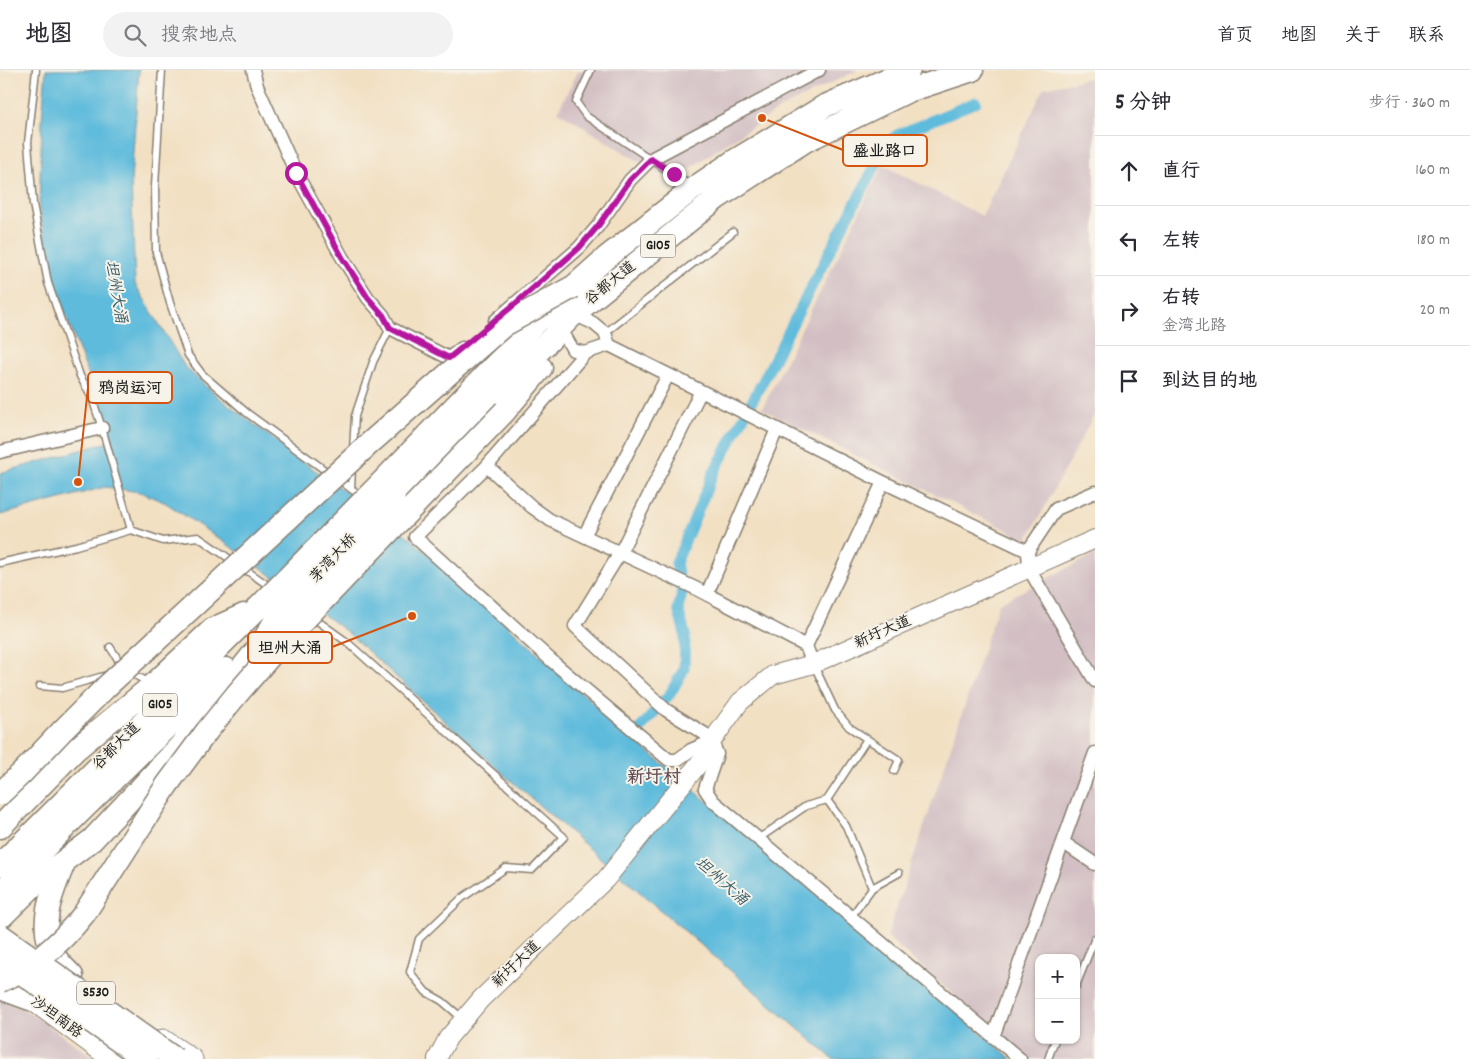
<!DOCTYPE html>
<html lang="zh">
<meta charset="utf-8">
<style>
body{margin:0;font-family:Dekko,"LXGW WenKai TC",sans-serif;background:#f2f2f3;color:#2b2b33}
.controls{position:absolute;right:15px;bottom:15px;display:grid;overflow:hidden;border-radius:10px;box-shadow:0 1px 4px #0004}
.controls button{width:45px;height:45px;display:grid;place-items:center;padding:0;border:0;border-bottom:1px solid #e1e1e2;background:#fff;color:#2b2b33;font:25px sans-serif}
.stop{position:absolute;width:15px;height:15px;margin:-11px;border:4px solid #b5179e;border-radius:50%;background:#fff}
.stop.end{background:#b5179e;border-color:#fff;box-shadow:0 1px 5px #0008}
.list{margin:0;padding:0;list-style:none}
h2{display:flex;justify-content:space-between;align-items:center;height:65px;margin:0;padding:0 20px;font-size:21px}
h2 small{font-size:16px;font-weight:400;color:#7c7c81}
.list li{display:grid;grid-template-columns:32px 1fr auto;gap:15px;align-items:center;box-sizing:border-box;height:70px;padding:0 20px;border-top:1px solid #e1e1e2}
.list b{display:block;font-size:19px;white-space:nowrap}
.list p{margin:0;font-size:16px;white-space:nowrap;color:#7c7c81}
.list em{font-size:16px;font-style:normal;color:#7c7c81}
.icon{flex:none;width:28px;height:28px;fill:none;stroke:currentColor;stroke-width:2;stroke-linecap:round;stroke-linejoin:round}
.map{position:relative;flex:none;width:1095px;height:989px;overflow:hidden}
header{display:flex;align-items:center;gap:30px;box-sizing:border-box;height:70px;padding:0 25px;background:#fff;border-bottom:1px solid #e1e1e2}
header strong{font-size:24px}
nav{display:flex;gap:28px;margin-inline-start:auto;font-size:18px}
.search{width:350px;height:45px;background:#f2f2f3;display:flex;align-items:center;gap:12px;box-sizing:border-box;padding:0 18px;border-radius:28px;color:#7c7c81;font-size:19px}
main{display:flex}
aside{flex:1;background:#fff}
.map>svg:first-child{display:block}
.industrial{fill:#d2bec3;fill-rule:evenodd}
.water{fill:#5ebbdc;stroke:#3d6c7c}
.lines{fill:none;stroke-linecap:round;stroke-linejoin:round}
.canal{stroke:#5ebbdc;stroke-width:11}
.lane-casing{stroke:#877e70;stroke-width:9}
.street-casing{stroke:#877e70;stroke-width:15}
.secondary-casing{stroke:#877e70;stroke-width:20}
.primary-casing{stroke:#877e70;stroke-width:21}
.highway-casing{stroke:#877e70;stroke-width:25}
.lane{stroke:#fff;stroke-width:6}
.street{stroke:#fff;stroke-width:12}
.secondary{stroke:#fff;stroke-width:18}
.primary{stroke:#fff;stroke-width:19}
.highway{stroke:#fff;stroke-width:22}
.highway-bridge-casing{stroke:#877e70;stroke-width:25;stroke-linecap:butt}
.highway-bridge{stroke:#fff;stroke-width:22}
.route{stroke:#b5179e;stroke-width:6}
.labels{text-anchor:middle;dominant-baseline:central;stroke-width:4;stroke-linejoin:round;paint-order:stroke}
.shield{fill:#f7f3e8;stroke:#5e5c59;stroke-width:1}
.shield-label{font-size:14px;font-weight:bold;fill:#1c1c1c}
.street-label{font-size:15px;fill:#1c1c1c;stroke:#f7f3e8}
.water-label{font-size:16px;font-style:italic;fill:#365c69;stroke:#f7f3e8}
.quarter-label{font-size:18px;font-weight:bold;fill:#614c56;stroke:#f7f3e8}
.leader{fill:none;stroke:#d4530e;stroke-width:2}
.callout-dot{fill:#d4530e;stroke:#f7f3e8;stroke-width:2}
.callout{fill:#f7f3e8;stroke:#d4530e;stroke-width:2}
.callout-label{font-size:16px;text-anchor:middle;font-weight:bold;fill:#1c1c1c}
</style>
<header>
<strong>地图</strong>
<div class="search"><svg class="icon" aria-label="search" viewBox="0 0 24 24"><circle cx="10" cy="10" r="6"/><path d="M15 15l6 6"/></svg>搜索地点</div>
<nav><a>首页</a><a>地图</a><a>关于</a><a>联系</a></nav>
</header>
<main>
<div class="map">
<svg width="1095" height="989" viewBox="0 0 1095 989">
<rect width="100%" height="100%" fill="#f7f3e8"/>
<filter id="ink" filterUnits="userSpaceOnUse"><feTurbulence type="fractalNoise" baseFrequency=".02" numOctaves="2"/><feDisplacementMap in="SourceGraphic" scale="10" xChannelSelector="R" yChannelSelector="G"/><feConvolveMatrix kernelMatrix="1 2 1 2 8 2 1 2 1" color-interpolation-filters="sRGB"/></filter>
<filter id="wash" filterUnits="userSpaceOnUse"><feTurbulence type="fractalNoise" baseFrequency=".0096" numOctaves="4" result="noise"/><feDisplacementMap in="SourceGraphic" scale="20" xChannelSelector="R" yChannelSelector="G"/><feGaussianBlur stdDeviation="1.12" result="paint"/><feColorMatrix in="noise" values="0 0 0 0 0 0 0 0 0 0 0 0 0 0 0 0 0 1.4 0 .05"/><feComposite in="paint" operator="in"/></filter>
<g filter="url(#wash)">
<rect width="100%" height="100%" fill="#f2e0c3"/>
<!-- industrial -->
<path class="industrial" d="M579,0H858L781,38L670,111L558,41Z
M1095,7V343L1027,470L762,339L883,95L982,146L1044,18Z
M1095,484V989H1027L887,867L999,533ZM1039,888H1076V970H1039Z
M0,929L29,942L96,989H0Z"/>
<!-- water -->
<path class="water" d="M46,0H139L131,110L135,214L185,297L217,326L298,388L409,467L632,668L1012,989H833L495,697L347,562L252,491L166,433L140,422L105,417L0,445V403L113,371L58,224L39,140L42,49Z"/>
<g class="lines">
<!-- canal -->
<path class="canal" d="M632,668L670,624L684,599L685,564L678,539L682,523L676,493L713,404L763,311L834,173L888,72L897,65L976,32"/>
</g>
</g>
<g filter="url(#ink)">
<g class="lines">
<!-- lane casing -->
<g class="lane-casing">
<path id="lane" d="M36,0L28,73L33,134L48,213L80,306L92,328L102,358L131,460
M162,0L155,116L156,182L170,233L188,285L202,304L247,343L330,404
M591,0L576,32L586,46L691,116
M605,263L733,162
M353,380L355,346L373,292L390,258
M338,409L362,427
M351,419L352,398
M0,493L76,476L131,460L163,471L198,467L272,518
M312,547L347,572L564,767L532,800L506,798L462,828L419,869L410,902L426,922L442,931L463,949
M110,577L125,600L150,613
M814,595L835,640L849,657L899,690L894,701
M40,616L62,618L107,605
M827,730L846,756L872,818
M758,769L806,736L827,730L867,669
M851,847L872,818L899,803
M1076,916L1095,868
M1048,989L1055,970"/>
</g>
<!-- street casing -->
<g class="street-casing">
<path id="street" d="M253,0L257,16L296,103L342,187L368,228L383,245L390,258L449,288L462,278
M571,243L593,253L605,263L609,275L883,412L1028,481L1029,499L1095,611
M495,251L579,178L598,156L630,110L651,89L819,0
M558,254L573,280L585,283L609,275
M585,283L487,396L415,467L553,592L669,690H677L691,680L712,671
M701,321L620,483L575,556L666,640L705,664L712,671L717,684L705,719L713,731L1020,989
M0,382L102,358
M487,396L532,437L550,450L697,519L806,576L813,594
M584,466L668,305
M1028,481L1056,439L1095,422
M707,524L777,359
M806,576L883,412
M1064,773L1095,794
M993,967L1095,683"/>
</g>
<!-- secondary casing -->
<g class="secondary-casing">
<path id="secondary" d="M437,989L448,968L481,929L606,809L701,691L712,671L740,632L773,605L813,594L1095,469"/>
</g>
<!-- primary casing -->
<g class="primary-casing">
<path id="primary" d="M18,920L111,989
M163,969L193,989"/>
</g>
<!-- highway casing -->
<g class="highway-casing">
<path id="highway" d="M505,341L541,298
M381,413L552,236L607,187L694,118L731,93L825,36L909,0
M394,426L554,266L560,258L574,244L717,128L805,71L908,21L972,0
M0,757L75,680L153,615L213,559L244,545
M65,791C52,821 36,857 56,888C60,895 67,900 72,906
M0,795L258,538
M0,823L79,743L226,599
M0,848L40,809L92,770L180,676L262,573L274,553
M0,918L30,929"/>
</g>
<!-- lane -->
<use href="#lane" class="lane"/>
<!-- street -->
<use href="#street" class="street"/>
<!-- secondary -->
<use href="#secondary" class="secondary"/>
<!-- primary -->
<use href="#primary" class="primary"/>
<!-- highway -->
<use href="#highway" class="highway"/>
<!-- highway-bridge casing -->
<g class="highway-bridge-casing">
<path id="highway-bridge" d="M258,538L381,413
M274,553L394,426
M0,724L23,702L62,661L107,616L370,373L504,255L573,217
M0,865L175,989
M0,888L145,989
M0,911C35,897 61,873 84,844L167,715L207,661L237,624L276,579L505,341"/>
</g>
<!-- highway-bridge -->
<use href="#highway-bridge" class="highway-bridge"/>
</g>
</g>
<g class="lines" filter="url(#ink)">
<!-- route -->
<path class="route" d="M296,103L342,187L368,228L383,245L390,258L449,288L515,234L579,178L598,156L630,110L651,89L674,104"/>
</g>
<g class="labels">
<!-- shield labels -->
<g class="shield">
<rect x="640.5" y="164.5" width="35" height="23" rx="4"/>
<rect x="142.5" y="623.5" width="35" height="23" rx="4"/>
<rect x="77" y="911.5" width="38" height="23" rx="4"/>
</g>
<g class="shield-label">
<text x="658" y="176">G105</text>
<text x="160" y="635">G105</text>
<text x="96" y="923">S530</text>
</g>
<!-- street labels -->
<g class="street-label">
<text transform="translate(611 214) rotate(-39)">谷都大道</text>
<text transform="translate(334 489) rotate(-47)">茅湾大桥</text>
<text transform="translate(883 563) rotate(-24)">新圩大道</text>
<text transform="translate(117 677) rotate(-45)">谷都大道</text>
<text transform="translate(517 895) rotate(-44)">新圩大道</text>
<text transform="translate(56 948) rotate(36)">沙坦南路</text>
</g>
<!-- water labels -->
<g class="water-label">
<text transform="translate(115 222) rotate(80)">坦州大涌</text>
<text transform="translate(721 812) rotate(41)">坦州大涌</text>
</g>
<!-- quarter labels -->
<g class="quarter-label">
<text x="654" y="708">新圩村</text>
</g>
</g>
<!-- callouts -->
<path class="leader" d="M762 48L843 80M78 412L88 317M412 546L332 577"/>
<g class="callout-dot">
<circle cx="762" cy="48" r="5"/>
<circle cx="78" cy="412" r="5"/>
<circle cx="412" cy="546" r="5"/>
</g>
<g class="callout">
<rect x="843" y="65" width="84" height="31" rx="5"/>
<rect x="88" y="302" width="84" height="31" rx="5"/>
<rect x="248" y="562" width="84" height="31" rx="5"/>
</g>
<g class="callout-label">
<text x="885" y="86">盛业路口</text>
<text x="130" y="323">鸦岗运河</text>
<text x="290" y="583">坦州大涌</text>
</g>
</svg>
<div class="controls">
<button>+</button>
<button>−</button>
</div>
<div class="stop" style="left:296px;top:103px"></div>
<div class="stop end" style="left:674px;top:104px"></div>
</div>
<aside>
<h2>5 分钟<small>步行 · 360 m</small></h2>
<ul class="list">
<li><svg class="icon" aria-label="ahead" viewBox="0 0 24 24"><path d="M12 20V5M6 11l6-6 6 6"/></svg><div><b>直行</b></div><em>160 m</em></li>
<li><svg class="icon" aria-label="left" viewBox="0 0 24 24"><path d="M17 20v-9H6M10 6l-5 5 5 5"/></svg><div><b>左转</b></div><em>180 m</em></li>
<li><svg class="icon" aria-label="right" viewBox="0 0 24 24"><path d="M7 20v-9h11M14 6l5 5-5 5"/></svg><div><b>右转</b><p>金湾北路</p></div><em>20 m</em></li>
<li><svg class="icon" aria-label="arrive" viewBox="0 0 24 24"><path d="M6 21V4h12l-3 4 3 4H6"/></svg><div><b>到达目的地</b></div></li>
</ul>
</aside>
</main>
